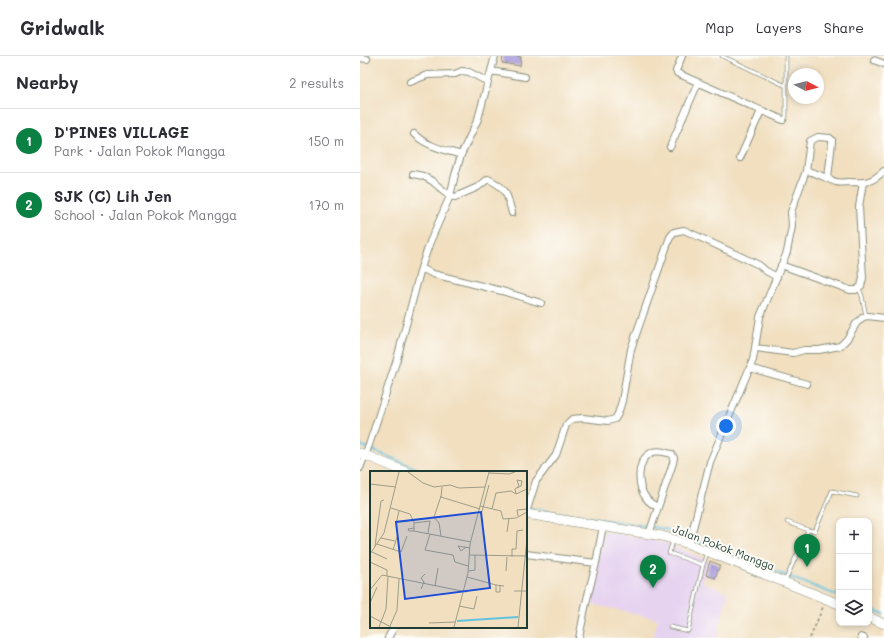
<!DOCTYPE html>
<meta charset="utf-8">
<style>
body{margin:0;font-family:Mali,sans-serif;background:#f2f2f3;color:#2b2b33}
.controls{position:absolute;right:12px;bottom:12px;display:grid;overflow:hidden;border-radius:8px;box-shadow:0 2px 6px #0003}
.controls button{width:36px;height:36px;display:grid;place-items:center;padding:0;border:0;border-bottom:1px solid #e1e1e2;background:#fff;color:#2b2b33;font:20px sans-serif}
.compass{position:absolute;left:428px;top:12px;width:36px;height:36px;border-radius:50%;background:#fff;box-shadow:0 2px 6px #0003;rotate:97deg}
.you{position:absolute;left:366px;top:370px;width:14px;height:14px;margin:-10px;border:3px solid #fff;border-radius:50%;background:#1a73e8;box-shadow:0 0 0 6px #1a73e833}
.badge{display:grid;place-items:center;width:26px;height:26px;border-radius:50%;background:#0b8043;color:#fff;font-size:13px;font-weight:700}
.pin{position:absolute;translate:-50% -33px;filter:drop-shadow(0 1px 2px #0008)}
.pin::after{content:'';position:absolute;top:21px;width:14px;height:12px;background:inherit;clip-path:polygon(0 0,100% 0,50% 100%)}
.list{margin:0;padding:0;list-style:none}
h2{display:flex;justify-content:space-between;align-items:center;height:52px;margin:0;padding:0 16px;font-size:17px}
h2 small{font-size:13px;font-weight:400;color:#7c7c81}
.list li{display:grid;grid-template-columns:26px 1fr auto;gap:12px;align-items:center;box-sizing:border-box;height:64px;padding:0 16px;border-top:1px solid #e1e1e2}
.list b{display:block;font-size:15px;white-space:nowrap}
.list p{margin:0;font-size:13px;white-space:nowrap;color:#7c7c81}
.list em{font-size:13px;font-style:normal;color:#7c7c81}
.icon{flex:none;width:22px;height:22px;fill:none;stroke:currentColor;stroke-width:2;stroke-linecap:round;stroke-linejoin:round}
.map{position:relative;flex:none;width:524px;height:582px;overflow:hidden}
header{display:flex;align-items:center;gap:24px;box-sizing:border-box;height:56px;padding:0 20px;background:#fff;border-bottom:1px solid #e1e1e2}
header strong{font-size:19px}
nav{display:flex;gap:22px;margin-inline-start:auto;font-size:14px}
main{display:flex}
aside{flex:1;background:#fff}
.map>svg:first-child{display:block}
.built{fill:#e6d3f0}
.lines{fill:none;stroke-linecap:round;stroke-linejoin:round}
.stream{stroke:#61c3df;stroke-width:2}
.building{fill:#a79adc}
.lane-casing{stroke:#888e7a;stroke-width:4.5}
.street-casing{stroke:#888e7a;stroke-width:8}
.secondary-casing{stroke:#888e7a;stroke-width:10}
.path{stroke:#888e7a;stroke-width:1.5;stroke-dasharray:3 3;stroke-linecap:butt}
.lane{stroke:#fff;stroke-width:3}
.street{stroke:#fff;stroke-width:6}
.secondary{stroke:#fff;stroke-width:9}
.labels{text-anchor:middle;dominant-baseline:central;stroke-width:4;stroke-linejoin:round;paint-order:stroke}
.street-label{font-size:11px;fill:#1f3d34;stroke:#fdfcf7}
.inset-river{fill:none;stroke:#61c3df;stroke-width:2}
.inset-road{fill:none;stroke:#9d9e88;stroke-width:1}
.view{fill:#1d4ed8;fill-opacity:0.15;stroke:#1d4ed8;stroke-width:2}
.inset-edge{fill:none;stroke:#1f3d34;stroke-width:2}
</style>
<header>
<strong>Gridwalk</strong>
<nav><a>Map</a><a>Layers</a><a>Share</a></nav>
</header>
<main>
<aside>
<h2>Nearby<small>2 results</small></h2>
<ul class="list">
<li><span class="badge">1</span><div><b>D'PINES VILLAGE</b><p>Park · Jalan Pokok Mangga</p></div><em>150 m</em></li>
<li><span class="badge">2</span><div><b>SJK (C) Lih Jen</b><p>School · Jalan Pokok Mangga</p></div><em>170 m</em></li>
</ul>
</aside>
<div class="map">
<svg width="524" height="582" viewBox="0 0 524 582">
<rect width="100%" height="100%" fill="#fdfcf7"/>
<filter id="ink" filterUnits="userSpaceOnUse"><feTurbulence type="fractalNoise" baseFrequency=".025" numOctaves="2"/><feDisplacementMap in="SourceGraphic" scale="8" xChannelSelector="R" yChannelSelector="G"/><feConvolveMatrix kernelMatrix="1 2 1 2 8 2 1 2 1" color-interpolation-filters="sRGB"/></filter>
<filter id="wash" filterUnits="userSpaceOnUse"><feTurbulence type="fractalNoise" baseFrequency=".012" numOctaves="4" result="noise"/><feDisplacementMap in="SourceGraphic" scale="16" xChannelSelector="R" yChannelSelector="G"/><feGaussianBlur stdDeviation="0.9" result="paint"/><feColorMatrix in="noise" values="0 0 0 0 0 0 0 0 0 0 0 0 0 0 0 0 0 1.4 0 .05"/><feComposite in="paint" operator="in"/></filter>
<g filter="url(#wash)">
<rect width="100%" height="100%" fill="#f1dfc0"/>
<!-- built -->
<path class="built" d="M244,475L305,487L349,505L342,526L368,537L357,582H293L298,563L227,547Z"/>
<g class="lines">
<!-- stream -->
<path class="stream" d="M0,389L65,416
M168,452L305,473L479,540
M509,552L524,558"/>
</g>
<g id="blocks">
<!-- building -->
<path class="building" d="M143,0H155L161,1L160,10L142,7Z
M350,505L360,509L355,522L346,519Z"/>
</g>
</g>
<g filter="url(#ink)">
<use href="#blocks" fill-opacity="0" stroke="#888e7a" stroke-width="1"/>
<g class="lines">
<!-- lane casing -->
<g class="lane-casing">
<path id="lane" d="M362,0L426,30
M423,64L425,63L426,60V0
M499,232L502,240L506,260
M427,466L448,474L455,475L472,435L497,440
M343,509L347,496
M425,525L448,474
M310,571L328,575L343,509L309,497L313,485"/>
</g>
<!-- street casing -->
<g class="street-casing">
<path id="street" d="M322,0L316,15L317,17L423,64
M0,2L7,3
M514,4L524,8
M131,15L165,21
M50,26L67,19L95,18L102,15L109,16L128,26
M54,78C66,90 85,94 101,99
M310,91L338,27
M380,102L401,55
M446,115L450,85L458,81L470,82L472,84V86L468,122
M53,118L63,120L72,125L90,140L95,141L118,131L128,123C147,132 147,138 152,157
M421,209L490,234H496L501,230L503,222L499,151L503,126
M61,212L73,218L142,235L181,247
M396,292L433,297L444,294H459L480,290L487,283L496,268L503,261L508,260L524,262
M390,312L447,328
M0,412L9,389L37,303L61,212L70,186L90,140L95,119L101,99L118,63L135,0
M166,457L176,425L196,399L206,369L212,363L223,362L248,365L255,363L258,358L262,345L271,293L310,181L314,176L324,174L399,209L406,215L417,221
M289,478L313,407L314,402L312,398C306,397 297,393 291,397C276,405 277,430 286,442C289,446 293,449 298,451
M329,488L350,406L393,304L400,261L427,196L432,170L431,156L446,115C457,116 466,123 476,126C480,127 485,126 489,126C506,127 511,127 524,115
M166,498L236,507
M501,581L504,582
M28,582L34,571
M219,582L226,547L236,507L243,470"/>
</g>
<!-- secondary casing -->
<g class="secondary-casing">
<path id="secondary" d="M0,397L46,416
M166,458L302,480L329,488L479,548
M509,561L524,568"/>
</g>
<!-- path -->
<path class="path" d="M450,582L463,551"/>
<!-- lane -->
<use href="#lane" class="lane"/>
<!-- street -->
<use href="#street" class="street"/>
<!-- secondary -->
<use href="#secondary" class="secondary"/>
</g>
</g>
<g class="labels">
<!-- street labels -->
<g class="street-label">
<text transform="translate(364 491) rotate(21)">Jalan Pokok Mangga</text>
</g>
</g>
<!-- overview -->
<g transform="translate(10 415)">
<rect width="157" height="157" fill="#f1dfc0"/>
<path class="inset-river" d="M87,150L148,146"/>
<path class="inset-road" d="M38,1L53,12L64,16L80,14L89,17L115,16M119,2L139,3L145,1M0,13L26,16M72,16L71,26L110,38M146,23L157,18M110,35L131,40L133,48L146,47L157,41M21,37L40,43L44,51V60L101,71M122,38L126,22L141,20L146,23L145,18L149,15L147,9L152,10L151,15L147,17M111,44L119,14M148,45L147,39L157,38M44,52L60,50L58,62M26,53L29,40M44,60H39L38,58L44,57M137,61L139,47M60,63L55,79L83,84L85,91L98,95M71,65L69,52L64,46L71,25M11,67L25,70M7,73L31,81L37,65M5,75L11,30L14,29M88,75L91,80L96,76M88,75L100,77M23,79L27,66M2,81L17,88M0,83L14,62L29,1M99,84L156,85M142,86V78H146L147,60L153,59M0,91L17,99V105M99,100L105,99V84M136,100L137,86M97,106L126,114M65,115L68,97M130,115V121H126V114L134,115M51,118L54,111L51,107L55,103M0,119L12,104L97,121M144,120H157M0,132L7,116M89,135L104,138L107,125M0,145L21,156M59,152L85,151M20,155L27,139L29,108M9,156L16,138L18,105M84,156L98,102L100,73L119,1M148,156L157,68"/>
<path class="view" d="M111,41L120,117L35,128L26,51Z"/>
<rect width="157" height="157" class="inset-edge"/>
</g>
</svg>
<div class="controls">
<button>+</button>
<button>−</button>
<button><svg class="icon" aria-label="layers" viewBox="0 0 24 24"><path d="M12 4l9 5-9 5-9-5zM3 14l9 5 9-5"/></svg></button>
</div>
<svg class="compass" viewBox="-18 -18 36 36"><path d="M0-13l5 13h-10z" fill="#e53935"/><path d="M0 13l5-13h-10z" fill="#7c7c81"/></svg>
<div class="you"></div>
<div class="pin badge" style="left:447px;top:511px">1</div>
<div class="pin badge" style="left:293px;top:532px">2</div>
</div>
</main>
